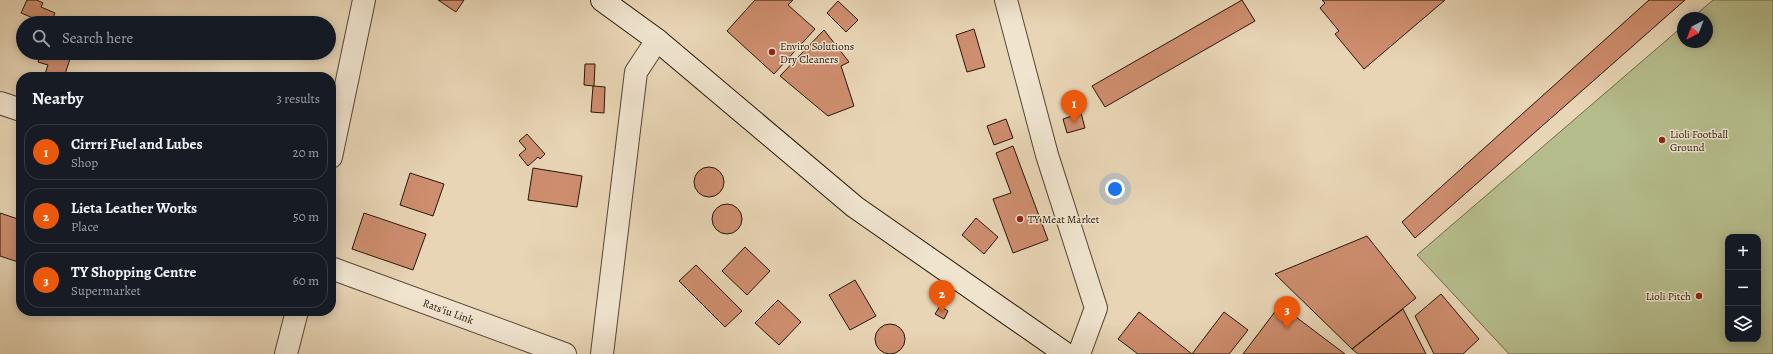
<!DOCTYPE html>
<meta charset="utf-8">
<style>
body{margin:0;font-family:Alegreya,serif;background:#242831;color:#f1f3f6}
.controls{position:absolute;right:12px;bottom:12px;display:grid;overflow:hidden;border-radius:8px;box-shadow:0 2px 10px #0003}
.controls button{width:36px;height:36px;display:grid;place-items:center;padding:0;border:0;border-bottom:1px solid #363941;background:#171b24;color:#f1f3f6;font:20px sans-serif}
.compass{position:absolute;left:1677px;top:12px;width:36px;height:36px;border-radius:50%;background:#171b24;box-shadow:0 2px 10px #0003;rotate:222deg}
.you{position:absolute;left:1115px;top:189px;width:14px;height:14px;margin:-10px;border:3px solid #fff;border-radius:50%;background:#1a73e8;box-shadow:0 0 0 6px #1a73e833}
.badge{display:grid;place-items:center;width:26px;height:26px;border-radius:50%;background:#ea580c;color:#fff;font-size:13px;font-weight:700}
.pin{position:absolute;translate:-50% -33px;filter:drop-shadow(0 1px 2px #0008)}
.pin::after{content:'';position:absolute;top:21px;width:14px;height:12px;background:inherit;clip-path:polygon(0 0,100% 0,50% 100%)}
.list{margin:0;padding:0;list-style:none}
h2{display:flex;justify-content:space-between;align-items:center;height:52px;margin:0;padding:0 16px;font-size:17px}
h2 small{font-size:13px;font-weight:400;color:#9ea1a6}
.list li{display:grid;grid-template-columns:26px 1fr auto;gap:12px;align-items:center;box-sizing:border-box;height:56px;margin:0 8px 8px;padding:0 8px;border:1px solid #363941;border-radius:16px}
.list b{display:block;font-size:15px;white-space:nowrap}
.list p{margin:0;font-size:13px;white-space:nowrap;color:#9ea1a6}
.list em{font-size:13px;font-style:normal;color:#9ea1a6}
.icon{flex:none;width:22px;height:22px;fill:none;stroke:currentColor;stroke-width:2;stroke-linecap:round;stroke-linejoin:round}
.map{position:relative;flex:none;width:1773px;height:354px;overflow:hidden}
.search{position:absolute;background:#171b24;box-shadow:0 2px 10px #0003;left:16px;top:16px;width:320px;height:44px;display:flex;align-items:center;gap:10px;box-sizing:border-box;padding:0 14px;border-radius:22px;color:#9ea1a6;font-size:15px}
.panel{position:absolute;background:#171b24;box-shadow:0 2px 10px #0003;left:16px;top:72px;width:320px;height:244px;border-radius:16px}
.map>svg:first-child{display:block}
.green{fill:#b6bd8d;stroke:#6e6a4a;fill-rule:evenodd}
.building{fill:#ce8e6f;stroke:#261608}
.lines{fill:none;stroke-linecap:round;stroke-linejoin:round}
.street-casing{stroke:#564633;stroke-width:24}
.secondary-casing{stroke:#261608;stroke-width:24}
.street{stroke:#f0e4cf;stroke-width:22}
.secondary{stroke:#f0e4cf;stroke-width:22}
.poi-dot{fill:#8f2418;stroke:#f0e4cf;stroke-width:1.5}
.labels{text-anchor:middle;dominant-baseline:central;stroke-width:3;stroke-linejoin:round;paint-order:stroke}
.poi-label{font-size:11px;fill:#261608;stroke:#f0e4cf;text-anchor:start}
.street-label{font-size:11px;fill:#261608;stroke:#f0e4cf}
</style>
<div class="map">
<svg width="1773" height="354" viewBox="0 0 1773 354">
<rect width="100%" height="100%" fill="#e8d5b5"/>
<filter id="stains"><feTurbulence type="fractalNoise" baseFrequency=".005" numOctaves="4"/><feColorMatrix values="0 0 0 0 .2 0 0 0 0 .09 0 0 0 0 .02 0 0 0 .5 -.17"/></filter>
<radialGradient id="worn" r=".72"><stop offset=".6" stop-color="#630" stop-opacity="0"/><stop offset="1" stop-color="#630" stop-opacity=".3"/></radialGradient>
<!-- green -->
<path class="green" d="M1713,0H1773V354H1509L1417,255L1683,26V42H1707V18H1692ZM1728,237H1758V339H1728Z"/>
<!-- building -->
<path class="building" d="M27,0H37L43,3L41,7L55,13L51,23H45L21,13Z
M438,0H464L456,12Z
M755,0H793L788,5L815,29L774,74L727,31Z
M1242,0L1255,21L1105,107L1092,86Z
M1322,0H1445L1364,69L1335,34L1339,31L1320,8L1325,3Z
M1649,0H1685L1415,238L1402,222Z
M838,1L858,20L846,32L827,13Z
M974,29L985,67L967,72L956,35Z
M824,30L849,62L841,66L854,106L828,116L780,76Z
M41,53H72L64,77H44L48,65L38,62Z
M585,64H595L594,86L584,85Z
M593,86L605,87L604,113L591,112Z
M1081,113L1085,128L1067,133L1063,119Z
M1006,119L1013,138L994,145L987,126Z
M527,134L545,154L540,159L538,157L528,166L519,155L526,149L519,141Z
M1013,146L1048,240L1013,253L993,199L1011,193L996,153Z
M694 182a15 15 0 1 1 30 0a15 15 0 1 1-30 0Z
M533,168L582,176L577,207L528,200Z
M410,173L444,184L433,216L400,205Z
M712 219a15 15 0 1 1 30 0a15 15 0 1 1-30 0Z
M0,213L21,220V258H19L18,262L0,256Z
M364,213L426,234L413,270L352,249Z
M976,218L998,237L984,254L962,235Z
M1367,236L1416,298L1352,349L1275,274Z
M745,247L770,271L747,295L722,271Z
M696,265L742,311L725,327L679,281Z
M855,280L876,316L850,330L829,295Z
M1441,294L1479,339L1463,354H1434L1415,316Z
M778,300L801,322L779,345L755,323Z
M1280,305L1345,354H1243Z
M940,306L948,311L944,319L935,314Z
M1403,309L1426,354H1358L1352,349Z
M1139,312L1192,354L1224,312L1248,330L1229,354H1138L1118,339Z
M875 339a15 15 0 1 1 30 0a15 15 0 1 1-30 0Z"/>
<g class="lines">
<!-- street casing -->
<g class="street-casing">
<g id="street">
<path d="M1006,0L1047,155L1096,308L1079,354"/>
<path d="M0,103L21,110"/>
<path d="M331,157L364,0"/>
<path id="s1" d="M331,268L565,354"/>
<path d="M286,354L297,311"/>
<path d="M602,354L636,72L657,40"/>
</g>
</g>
<!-- secondary casing -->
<g class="secondary-casing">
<path id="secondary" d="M602,0L657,40L855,207L1066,354"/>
</g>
<!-- street -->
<use href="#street" class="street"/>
<!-- secondary -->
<use href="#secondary" class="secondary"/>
</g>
<!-- markers -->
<g class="poi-dot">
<circle cx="772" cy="52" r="4"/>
<circle cx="1662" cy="140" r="4"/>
<circle cx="1020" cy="219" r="4"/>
<circle cx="1699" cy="296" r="4"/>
</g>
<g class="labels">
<!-- poi labels -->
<g class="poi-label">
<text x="780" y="46">Enviro Solutions<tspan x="780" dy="13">Dry Cleaners</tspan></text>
<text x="1670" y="134">Lioli Football<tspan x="1670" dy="13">Ground</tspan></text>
<text x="1028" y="219">TY Meat Market</text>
<text x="1691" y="296" text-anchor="end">Lioli Pitch</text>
</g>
<!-- street labels -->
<g class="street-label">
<text stroke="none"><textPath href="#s1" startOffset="125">Rats'iu Link</textPath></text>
</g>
</g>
<rect width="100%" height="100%" filter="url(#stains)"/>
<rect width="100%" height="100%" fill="url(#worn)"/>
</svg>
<div class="controls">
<button>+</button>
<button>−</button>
<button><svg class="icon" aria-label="layers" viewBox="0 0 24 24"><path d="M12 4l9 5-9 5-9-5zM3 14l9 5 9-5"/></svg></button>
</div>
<svg class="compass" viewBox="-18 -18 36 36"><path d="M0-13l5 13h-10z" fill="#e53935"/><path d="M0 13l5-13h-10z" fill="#9ea1a6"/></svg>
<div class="you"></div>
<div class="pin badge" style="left:1074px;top:123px">1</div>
<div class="pin badge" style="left:942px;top:313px">2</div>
<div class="pin badge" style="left:1287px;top:329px">3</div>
<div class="search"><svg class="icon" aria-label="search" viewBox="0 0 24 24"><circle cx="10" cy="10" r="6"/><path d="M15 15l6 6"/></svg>Search here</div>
<section class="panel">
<h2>Nearby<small>3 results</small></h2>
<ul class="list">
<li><span class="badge">1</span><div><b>Cirrri Fuel and Lubes</b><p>Shop</p></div><em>20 m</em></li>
<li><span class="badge">2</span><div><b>Lieta Leather Works</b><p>Place</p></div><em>50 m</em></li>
<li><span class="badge">3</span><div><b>TY Shopping Centre</b><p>Supermarket</p></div><em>60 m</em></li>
</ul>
</section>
</div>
